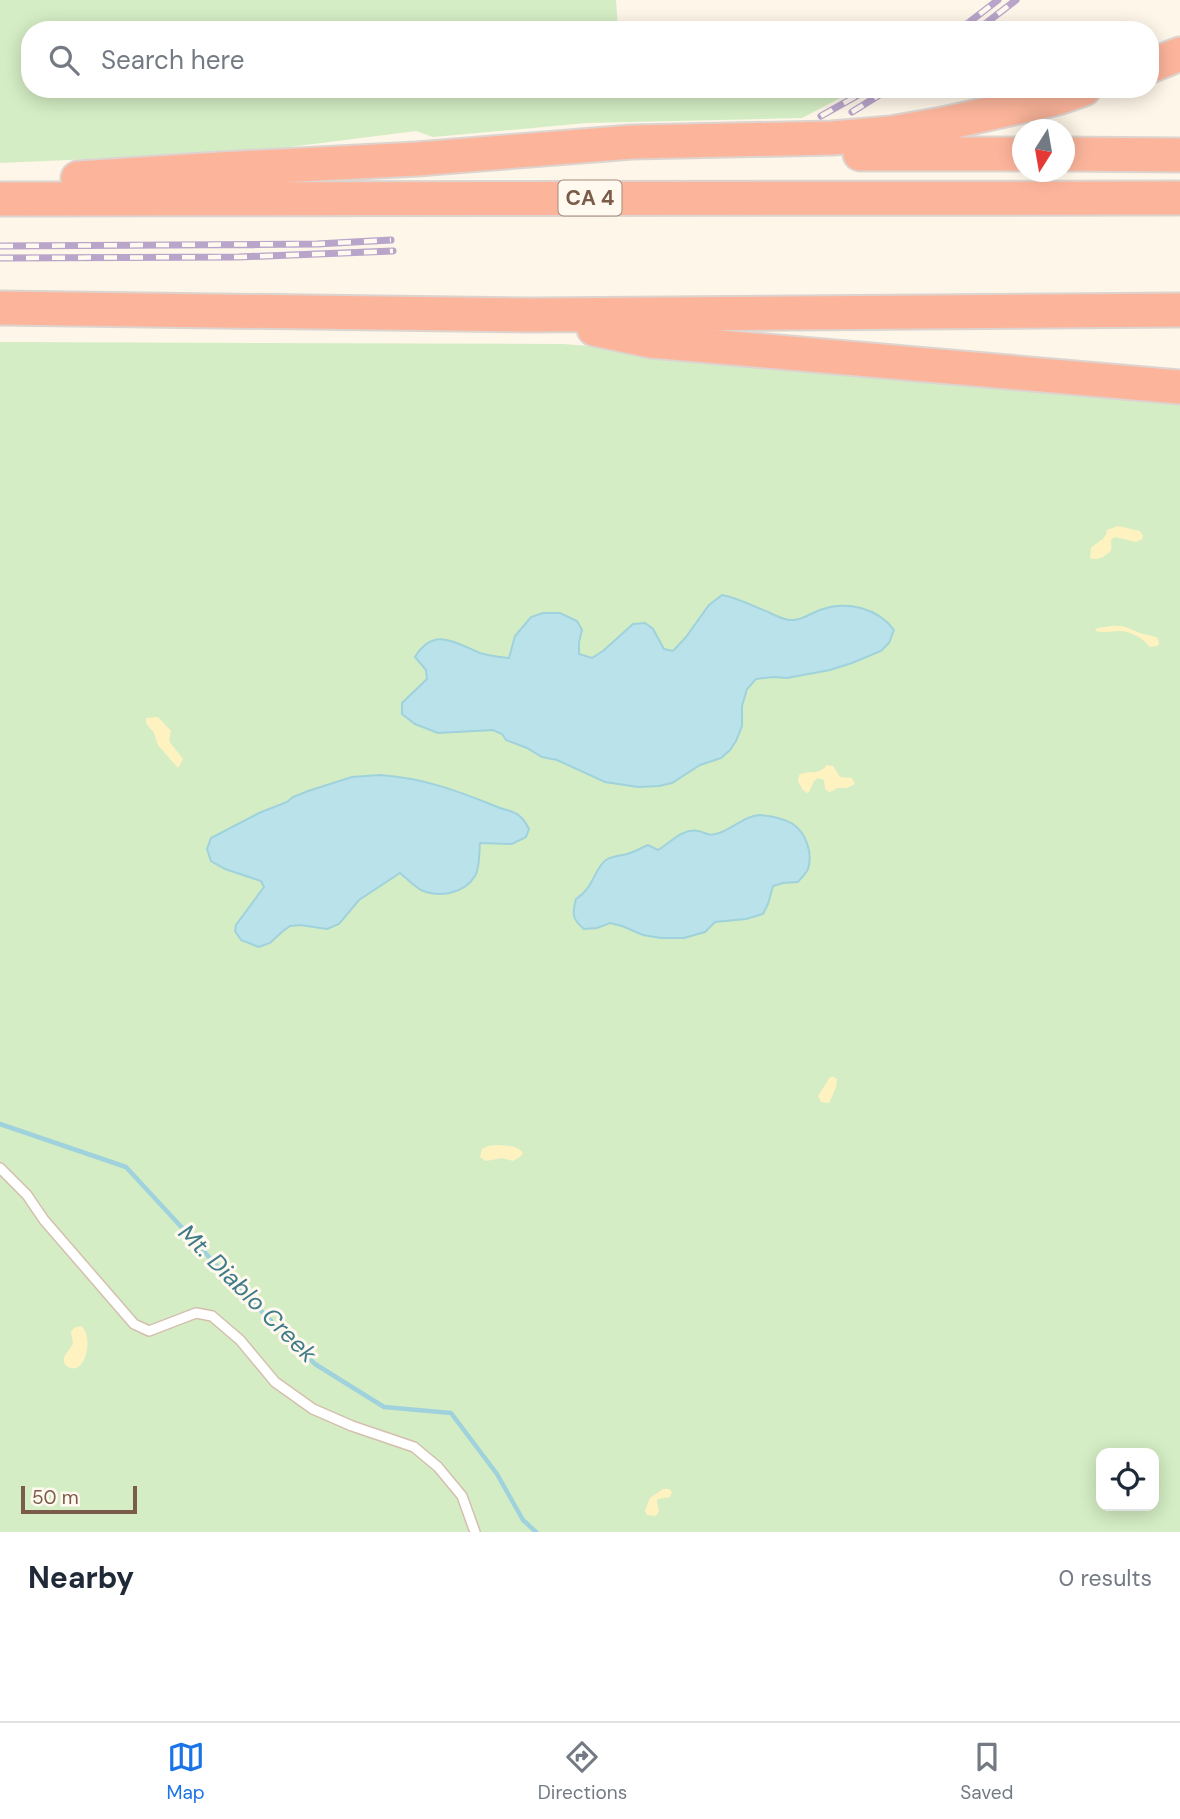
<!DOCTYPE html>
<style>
body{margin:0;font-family:"DM Sans",sans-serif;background:#f2f2f3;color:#1f2937}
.controls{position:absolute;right:21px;bottom:21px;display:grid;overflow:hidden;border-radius:14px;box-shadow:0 4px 18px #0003}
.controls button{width:63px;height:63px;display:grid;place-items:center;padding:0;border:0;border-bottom:2px solid #e0e1e3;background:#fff;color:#1f2937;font:35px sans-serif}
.compass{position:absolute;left:1012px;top:119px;width:63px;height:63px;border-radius:50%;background:#fff;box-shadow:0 4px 18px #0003;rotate:191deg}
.scale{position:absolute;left:21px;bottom:18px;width:116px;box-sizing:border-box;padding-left:7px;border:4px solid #7b5b49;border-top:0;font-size:19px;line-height:24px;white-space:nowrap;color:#7b5b49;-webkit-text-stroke:5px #fff9f0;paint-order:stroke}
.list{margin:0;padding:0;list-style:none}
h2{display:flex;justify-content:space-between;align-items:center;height:91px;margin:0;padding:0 28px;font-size:30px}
h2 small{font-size:23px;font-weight:400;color:#747a83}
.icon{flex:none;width:38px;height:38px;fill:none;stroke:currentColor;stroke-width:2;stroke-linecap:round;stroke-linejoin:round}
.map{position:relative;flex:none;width:1180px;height:1532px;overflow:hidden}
.search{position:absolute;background:#fff;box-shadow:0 4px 18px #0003;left:21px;right:21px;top:21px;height:77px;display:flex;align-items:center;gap:18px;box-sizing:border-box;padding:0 24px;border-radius:28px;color:#747a83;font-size:26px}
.sheet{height:189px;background:#fff}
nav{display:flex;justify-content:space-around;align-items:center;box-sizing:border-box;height:98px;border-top:2px solid #e0e1e3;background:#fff;font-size:19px;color:#747a83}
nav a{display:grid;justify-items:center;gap:4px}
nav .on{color:#1a73e8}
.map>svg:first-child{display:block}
.green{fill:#d4edc4;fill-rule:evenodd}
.sand{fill:#fff2c1}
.water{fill:#bae2ea;stroke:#9fd2dc;stroke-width:2}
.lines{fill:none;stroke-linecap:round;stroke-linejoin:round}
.stream{stroke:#9fd2dc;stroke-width:4.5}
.service-casing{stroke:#d4bfaf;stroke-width:12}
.motorway-casing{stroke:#ddd4d0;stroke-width:37}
.service{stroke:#fff;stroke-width:9}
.motorway{stroke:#fcb59b;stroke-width:33}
.rail-casing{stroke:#b9a4ca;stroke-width:7}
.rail{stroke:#fff9f0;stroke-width:4.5;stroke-dasharray:13;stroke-linecap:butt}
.labels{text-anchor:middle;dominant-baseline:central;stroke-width:6;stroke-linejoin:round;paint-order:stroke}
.shield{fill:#fff9f0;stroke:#a38a7b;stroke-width:2}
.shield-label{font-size:21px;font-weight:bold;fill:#7b5b49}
.water-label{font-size:24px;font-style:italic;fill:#3e7b88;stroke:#fff9f0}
</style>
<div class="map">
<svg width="1180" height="1532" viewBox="0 0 1180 1532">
<rect width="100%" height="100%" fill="#fef6e8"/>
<!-- green -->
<path class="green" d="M0,0H616L618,30H30V89H849L848,94L802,118L586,123L433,137L416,131L251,152L0,163Z
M0,342L563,344L657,351L1180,399V1532H0ZM1101,1453H1154V1506H1101Z"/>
<!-- sand -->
<path class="sand" d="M1118,526L1140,531L1143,536L1142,539L1136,542L1115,537L1111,540C1111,543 1112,547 1111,550C1106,557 1097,561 1090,558L1091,548C1097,542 1106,540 1107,530Z
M1112,626C1126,625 1128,629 1140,633C1146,635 1152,635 1158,638L1159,644L1157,646L1150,647C1144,639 1131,631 1120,631C1111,631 1104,633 1096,631L1095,630L1098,628Z
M158,717L171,731L169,741L183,759L178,768L158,745L154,733L146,723V718Z
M827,765L833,766L840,777L852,778L855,784L847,788H837L833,791L829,792L825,789L824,780L818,778L814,781L809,792L807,793L803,790L798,781L799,775C810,769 817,777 827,765Z
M830,1077H834L837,1079L836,1087L829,1103L821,1102L818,1096Z
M498,1145C507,1146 517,1145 523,1153L521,1156L513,1161L502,1158L486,1161L480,1157L482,1149L488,1146Z
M81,1326C91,1333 89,1359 78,1367C72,1371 62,1366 64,1358C65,1354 71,1348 73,1344L71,1332L74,1328Z
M663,1489H669L672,1492L670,1497L658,1499L657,1502L659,1511L656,1516L647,1515L645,1511L650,1498Z"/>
<!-- water -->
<path class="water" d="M722,595C738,598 753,606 768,612C774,615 782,619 789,620C801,621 809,614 820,610C846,600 878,608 894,630L889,643L881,651L852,663L830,670L787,678L773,677L756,679L747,689L742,706V726L736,741L730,750L721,758L700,765L672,783L659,786L638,787L605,782L557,760L542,757L527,748L506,740L502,734L493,730L438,733L415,724L402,714V703L427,679L426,670L415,657C434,626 455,643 480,653C489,656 500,657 509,658L515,636L531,617L543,613H560L577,621L582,630L579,642V654L592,658L603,651L633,624L645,623L653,629L664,649L673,651L686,637L709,605Z
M380,775C422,778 456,790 495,806C501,809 509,810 515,813C522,816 526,823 529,829L526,837L512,844L480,843C479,853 480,868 475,876C464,894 439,898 421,890C414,886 406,878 400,873L359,900L339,924L327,929L300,925L290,926L283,931L270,943L259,947L241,940L235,931L236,925L264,887L261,881L225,869L211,861L207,849L211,838L259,813L287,802L293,797L308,791L352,777Z
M760,815C771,816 783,818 793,824C806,833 813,853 808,869C806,874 801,878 798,882L783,883L773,886L768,904L763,914L746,919L715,922L705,932L684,938H661L643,935L622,926L610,923L597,928L584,929C572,919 572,914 576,899C594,888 595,867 606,860C612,856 620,856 627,854C634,852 641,848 648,845L658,850C670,843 682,828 698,831C708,833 707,837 719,833C734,828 744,816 760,815Z"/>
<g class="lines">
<!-- stream -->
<path class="stream" d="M0,1124L126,1167L234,1284L315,1364L384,1407L451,1413L497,1474L523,1520L536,1532"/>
<!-- service casing -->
<g class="service-casing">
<path id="service" d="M0,1168L27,1195L44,1220L134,1324L149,1331L196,1313L212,1316L240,1340L275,1382L313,1409L352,1426L414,1447L438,1467L462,1496L475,1532"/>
</g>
<!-- motorway casing -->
<g class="motorway-casing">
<path id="motorway" d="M1150,66L1180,54
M860,154H1023
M1064,154L1180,155
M78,178L219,169L417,159L632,142L832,138L891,133L943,124L1058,98L1084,89
M0,199L1180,198
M0,308L530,315L1180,310
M594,329L651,341L1180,387"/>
</g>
<!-- service -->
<use href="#service" class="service"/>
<!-- motorway -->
<use href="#motorway" class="motorway"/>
<!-- rail casing -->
<g class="rail-casing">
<path id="rail" d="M959,30L998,0
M977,30L1016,0
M852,112L889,89
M821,116L869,89
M0,246L317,244L391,240
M0,258L239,257L393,251"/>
</g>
<!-- rail -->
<use href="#rail" class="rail"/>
</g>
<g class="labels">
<!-- shield labels -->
<rect class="shield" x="558.5" y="180.5" width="63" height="35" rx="5"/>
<g class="shield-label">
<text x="590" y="198">CA 4</text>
</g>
<!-- water labels -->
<g class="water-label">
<text transform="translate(248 1293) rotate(45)">Mt. Diablo Creek</text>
</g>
</g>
</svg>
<div class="controls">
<button><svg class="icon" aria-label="locate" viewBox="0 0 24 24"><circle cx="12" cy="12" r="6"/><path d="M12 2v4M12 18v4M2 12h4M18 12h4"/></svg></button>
</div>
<svg class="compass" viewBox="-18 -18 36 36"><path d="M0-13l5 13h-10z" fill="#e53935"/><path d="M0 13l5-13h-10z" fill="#747a83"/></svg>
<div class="scale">50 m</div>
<div class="search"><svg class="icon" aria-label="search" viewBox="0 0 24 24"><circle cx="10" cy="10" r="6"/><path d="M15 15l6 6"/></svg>Search here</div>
</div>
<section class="sheet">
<h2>Nearby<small>0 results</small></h2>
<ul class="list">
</ul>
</section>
<nav>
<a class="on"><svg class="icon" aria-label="map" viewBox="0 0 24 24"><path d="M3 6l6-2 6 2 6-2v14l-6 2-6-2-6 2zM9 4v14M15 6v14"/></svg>Map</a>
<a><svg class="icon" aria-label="directions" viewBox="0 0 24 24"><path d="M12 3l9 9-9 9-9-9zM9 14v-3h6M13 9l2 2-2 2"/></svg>Directions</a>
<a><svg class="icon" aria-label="saved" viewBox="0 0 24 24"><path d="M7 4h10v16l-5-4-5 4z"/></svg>Saved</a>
</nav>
